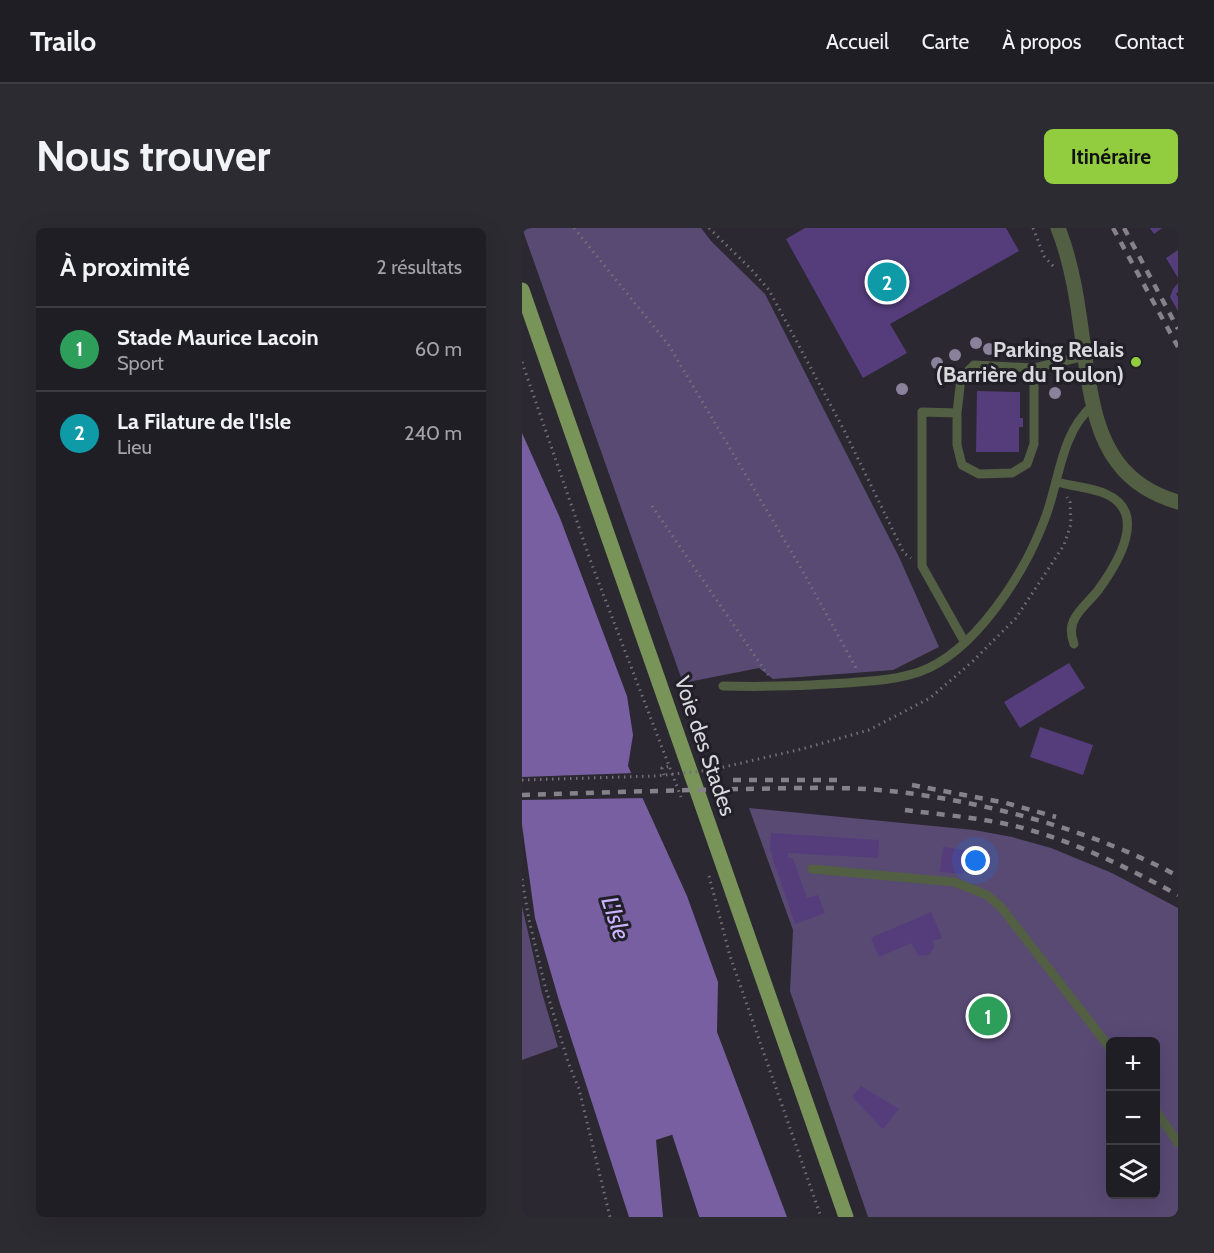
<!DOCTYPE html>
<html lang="fr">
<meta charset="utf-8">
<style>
body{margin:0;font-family:Cabin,sans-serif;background:#2d2b32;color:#f1f3f6}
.controls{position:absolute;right:18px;bottom:18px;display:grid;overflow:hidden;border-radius:9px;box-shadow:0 6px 24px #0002}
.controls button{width:54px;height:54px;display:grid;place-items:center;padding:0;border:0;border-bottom:2px solid #3d3c42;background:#201e25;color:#f1f3f6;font:30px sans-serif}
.you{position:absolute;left:454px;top:633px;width:21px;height:21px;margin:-15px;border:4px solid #fff;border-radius:50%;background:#1a73e8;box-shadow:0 0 0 9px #1a73e833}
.badge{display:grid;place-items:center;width:39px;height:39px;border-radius:50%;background:#91cd3f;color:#fff;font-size:20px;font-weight:700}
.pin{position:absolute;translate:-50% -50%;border:3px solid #fff;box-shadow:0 2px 6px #0006}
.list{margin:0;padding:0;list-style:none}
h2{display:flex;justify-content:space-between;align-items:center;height:78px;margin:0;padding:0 24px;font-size:26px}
h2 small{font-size:20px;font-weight:400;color:#a2a2a7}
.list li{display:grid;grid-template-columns:39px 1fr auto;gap:18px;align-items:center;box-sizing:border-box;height:84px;padding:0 24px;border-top:2px solid #3d3c42}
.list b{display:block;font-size:22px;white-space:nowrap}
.list p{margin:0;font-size:20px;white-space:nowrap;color:#a2a2a7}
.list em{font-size:20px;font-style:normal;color:#a2a2a7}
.icon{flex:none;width:33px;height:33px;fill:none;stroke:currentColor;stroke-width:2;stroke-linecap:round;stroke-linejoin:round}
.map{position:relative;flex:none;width:656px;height:989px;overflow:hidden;border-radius:9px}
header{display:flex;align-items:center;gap:36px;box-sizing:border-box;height:84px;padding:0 30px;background:#201e25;border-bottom:2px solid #3d3c42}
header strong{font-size:28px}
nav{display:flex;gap:33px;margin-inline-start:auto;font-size:21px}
.intro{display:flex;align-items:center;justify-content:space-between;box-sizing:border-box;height:144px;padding:0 36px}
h1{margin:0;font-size:42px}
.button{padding:15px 27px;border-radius:9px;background:#91cd3f;color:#111;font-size:21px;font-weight:700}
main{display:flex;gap:36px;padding:0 36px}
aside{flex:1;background:#201e25;border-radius:9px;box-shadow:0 6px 24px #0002}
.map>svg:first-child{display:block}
.green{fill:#594a74;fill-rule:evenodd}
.water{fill:#775fa1}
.pier{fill:#2b2831}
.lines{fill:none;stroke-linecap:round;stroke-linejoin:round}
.river{stroke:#775fa1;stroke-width:30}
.building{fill:#553d7c}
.path{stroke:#727077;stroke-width:3;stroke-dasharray:1.5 4.5;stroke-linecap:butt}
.service{stroke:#525f43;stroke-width:9}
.minor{stroke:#525f43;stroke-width:15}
.primary{stroke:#789459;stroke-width:15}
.rail{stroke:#858389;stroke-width:4.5;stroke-dasharray:8 8;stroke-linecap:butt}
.path-bridge{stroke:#727077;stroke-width:3;stroke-dasharray:1.5 4.5;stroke-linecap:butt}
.tree{fill:#8a829b}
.poi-dot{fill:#91cd3f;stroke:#211f27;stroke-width:2}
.labels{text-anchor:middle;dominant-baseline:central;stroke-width:6;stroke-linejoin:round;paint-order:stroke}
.poi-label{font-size:22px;font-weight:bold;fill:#d9d8dd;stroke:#211f27;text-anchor:end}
.street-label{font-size:22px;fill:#d9d8dd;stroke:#211f27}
.water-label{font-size:24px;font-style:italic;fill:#ccb3fe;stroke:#211f27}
</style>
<header>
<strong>Trailo</strong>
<nav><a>Accueil</a><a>Carte</a><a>À propos</a><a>Contact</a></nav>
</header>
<div class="intro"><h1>Nous trouver</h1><a class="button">Itinéraire</a></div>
<main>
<aside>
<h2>À proximité<small>2 résultats</small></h2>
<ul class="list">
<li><span class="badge" style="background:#2e9e5b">1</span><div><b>Stade Maurice Lacoin</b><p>Sport</p></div><em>60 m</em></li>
<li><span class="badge" style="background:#0f9aa8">2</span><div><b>La Filature de l'Isle</b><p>Lieu</p></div><em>240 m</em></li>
</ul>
</aside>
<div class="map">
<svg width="656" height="989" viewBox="0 0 656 989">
<rect width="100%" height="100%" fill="#2b2831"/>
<!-- green -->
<path class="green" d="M0,0H179L189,13L243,66L377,329L417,419L371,442L251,451L237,440L161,455Z
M227,580L452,602L490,609L529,620L590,645L656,680V989H346L268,763L271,702ZM588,814H634V966H588Z
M0,678L20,765L36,819L0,832Z"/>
<!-- water -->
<path class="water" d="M0,205L38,290L105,468L111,507L106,538L165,668L196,754L195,804L265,989H204L174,899L134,912L141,989H107L38,776L13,690L0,597Z"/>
<!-- pier -->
<path class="pier" d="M113,545L123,570L0,572V549Z"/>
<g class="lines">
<!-- river -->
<path class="river" d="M152,864L193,989"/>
</g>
<!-- building -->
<path class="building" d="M283,0H484L497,23L368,96L385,125L341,150L264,11Z
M628,0H640L632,6Z
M656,22V50L644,30Z
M656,55V64L654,66L656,69V83L648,69L651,61Z
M455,163L498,164V190H501V199H497V224H454Z
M547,435L563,460L498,500L482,474Z
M518,499L571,517L561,547L508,529Z
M249,605L357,612L356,630L266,625V630H271L285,670L296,667L303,685L273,696L250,629V624L248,623Z
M421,619L444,622L442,646L418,644Z
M409,684L420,710L411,713L412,719L407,727L397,728L389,715L357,729L349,710Z
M339,858L377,881L361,901L330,869Z"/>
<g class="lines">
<!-- path -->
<path class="path" d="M52,0L146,116L279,340L335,442
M187,0L229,41L247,62L322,202L382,325L389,330
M511,0L522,28L531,38
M0,134L70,337L159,569
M130,278L246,447
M189,542L280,521L347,502L408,470L450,434L494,390L542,317L549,296L548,274L545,269
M142,547L140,540L148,538
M187,648L208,728L299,989
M0,651L7,692L23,758L46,834L57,861L88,989"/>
<!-- service -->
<path class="service" d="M435,185V217L440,237L457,246L490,245L505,236L512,216V140
M535,254C549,258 571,260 584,266C627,285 595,336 577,361C570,371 559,379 553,390C548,398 549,408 552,416
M442,413L400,338V184L435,185L439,150L452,137L512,140L563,128
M201,458C242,459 283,458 324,455C349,453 373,452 397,444C452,425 502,346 522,293C538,254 537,207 571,177
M290,641L432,654L465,667L479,679L588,820
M634,883L656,915"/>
<!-- minor -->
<path class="minor" d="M536,0C554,45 558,96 565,144C570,175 576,209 596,235C611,255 632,267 656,274"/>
<!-- primary -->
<path class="primary" d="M0,62L324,989"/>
<!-- rail -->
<path class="rail" d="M591,0L656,119
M602,0L656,101
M211,552H319
M390,557L484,575L534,589
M0,567C74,565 149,562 223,561C275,560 327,558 378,564C473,576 571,603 656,648
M383,582C422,587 463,590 501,600C556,615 606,640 656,667"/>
<!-- path-bridge -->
<path class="path-bridge" d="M0,552L133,548L189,542"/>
</g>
<!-- trees -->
<g class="tree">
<circle cx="454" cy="115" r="6"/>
<circle cx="467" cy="121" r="6"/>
<circle cx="433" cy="127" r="6"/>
<circle cx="415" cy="135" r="6"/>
<circle cx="380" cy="161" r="6"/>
<circle cx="533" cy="165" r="6"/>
</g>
<!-- markers -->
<circle class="poi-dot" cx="614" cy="134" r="6"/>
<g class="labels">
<!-- poi labels -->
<g class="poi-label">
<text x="602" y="121">Parking Relais<tspan x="602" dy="25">(Barrière du Toulon)</tspan></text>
</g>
<!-- street labels -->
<g class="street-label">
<text transform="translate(183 518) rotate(71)">Voie des Stades</text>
</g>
<!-- water labels -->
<g class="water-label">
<text transform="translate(94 690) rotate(72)">L'Isle</text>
</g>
</g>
</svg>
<div class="controls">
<button>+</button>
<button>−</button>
<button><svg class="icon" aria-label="layers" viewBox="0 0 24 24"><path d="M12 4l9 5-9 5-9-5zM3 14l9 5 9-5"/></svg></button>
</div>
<div class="you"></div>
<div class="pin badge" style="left:466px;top:788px;background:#2e9e5b">1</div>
<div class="pin badge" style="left:365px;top:54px;background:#0f9aa8">2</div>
</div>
</main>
